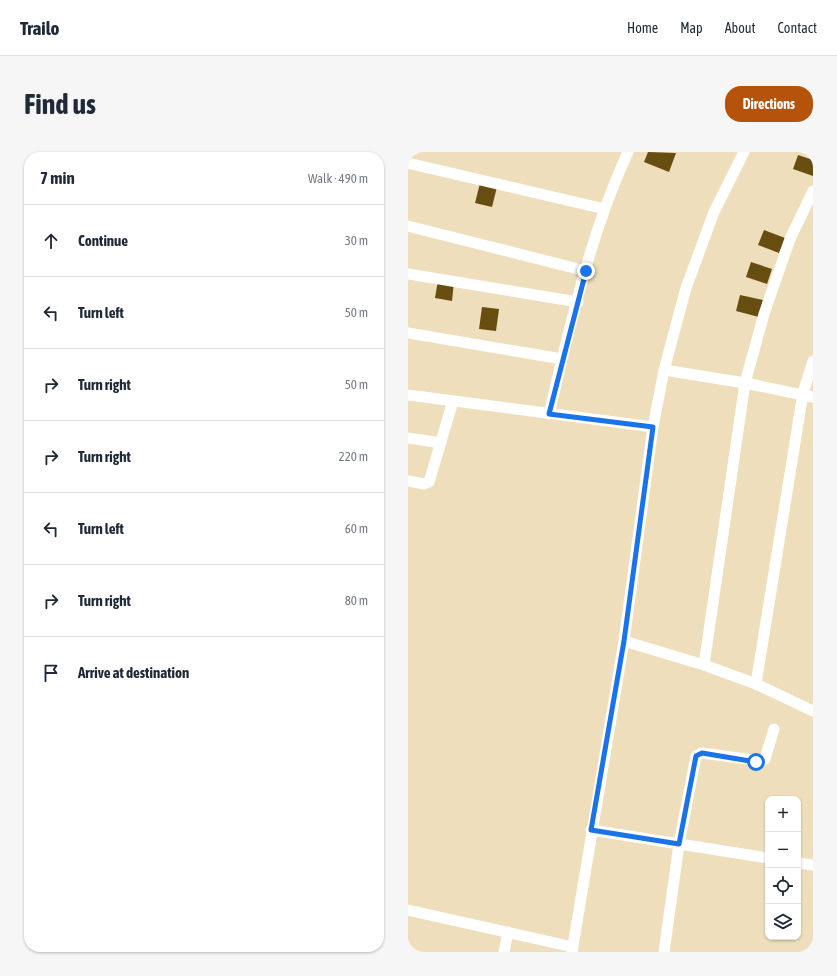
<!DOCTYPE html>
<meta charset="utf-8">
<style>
body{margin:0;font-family:"Asap Condensed",sans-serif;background:#f6f6f7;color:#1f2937}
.controls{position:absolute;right:12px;bottom:12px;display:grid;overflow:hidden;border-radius:8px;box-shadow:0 1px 3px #0004}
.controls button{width:36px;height:36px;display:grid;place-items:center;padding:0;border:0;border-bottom:1px solid #e0e1e3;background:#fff;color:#1f2937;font:20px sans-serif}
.stop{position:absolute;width:12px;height:12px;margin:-9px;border:3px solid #1a73e8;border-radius:50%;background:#fff}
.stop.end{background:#1a73e8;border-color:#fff;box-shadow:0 1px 4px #0008}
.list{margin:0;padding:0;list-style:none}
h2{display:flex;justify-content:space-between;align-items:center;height:52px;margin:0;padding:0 16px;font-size:17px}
h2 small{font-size:13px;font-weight:400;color:#747a83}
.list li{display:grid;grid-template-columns:26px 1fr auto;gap:12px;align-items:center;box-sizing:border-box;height:72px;padding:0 16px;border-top:1px solid #e0e1e3}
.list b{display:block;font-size:15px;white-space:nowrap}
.list em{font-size:13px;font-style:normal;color:#747a83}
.icon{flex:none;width:22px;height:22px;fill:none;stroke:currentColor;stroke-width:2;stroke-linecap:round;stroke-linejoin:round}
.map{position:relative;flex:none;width:405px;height:800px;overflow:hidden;border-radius:16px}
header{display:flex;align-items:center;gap:24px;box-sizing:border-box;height:56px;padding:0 20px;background:#fff;border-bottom:1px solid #e0e1e3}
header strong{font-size:19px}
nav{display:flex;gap:22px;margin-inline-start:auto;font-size:14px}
.intro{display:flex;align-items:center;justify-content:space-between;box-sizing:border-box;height:96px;padding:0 24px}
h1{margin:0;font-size:28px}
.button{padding:10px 18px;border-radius:16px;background:#b45309;color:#fff;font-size:14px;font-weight:700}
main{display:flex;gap:24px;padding:0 24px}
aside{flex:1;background:#fff;border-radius:16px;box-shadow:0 1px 3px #0004}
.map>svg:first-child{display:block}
.building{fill:#674e10}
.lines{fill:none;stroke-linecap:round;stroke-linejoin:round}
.street{stroke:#fff;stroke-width:11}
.route{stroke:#1a73e8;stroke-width:5}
</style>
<header>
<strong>Trailo</strong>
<nav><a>Home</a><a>Map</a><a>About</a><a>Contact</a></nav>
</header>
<div class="intro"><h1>Find us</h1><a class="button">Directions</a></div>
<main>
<aside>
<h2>7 min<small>Walk · 490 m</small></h2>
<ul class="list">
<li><svg class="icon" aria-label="ahead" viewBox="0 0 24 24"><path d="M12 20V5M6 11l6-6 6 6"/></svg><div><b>Continue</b></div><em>30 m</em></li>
<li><svg class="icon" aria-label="left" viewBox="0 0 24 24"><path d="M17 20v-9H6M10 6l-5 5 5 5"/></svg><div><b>Turn left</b></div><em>50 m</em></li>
<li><svg class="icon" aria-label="right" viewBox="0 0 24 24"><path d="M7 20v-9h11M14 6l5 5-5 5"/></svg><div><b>Turn right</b></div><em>50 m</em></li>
<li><svg class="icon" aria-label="right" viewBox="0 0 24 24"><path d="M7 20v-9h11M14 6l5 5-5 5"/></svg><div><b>Turn right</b></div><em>220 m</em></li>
<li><svg class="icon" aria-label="left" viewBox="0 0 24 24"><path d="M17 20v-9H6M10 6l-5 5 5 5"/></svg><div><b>Turn left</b></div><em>60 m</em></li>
<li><svg class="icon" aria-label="right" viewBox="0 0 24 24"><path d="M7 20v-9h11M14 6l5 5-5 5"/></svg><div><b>Turn right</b></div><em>80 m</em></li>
<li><svg class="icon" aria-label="arrive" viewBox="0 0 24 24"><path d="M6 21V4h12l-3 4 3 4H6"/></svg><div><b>Arrive at destination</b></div></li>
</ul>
</aside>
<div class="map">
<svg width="405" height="800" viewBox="0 0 405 800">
<rect width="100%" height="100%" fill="#eedebc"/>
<!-- building -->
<path class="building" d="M240,0L268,1L261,20L236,10Z
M390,3L405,8V24L385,17Z
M72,31L89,35L84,55L67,51Z
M356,78L377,86L371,101L350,93Z
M343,110L364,117L359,132L338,125Z
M30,128L46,130L44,149L27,146Z
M332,143L355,148L351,165L328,159Z
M74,155L91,157L88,179L71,177Z"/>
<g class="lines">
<!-- street -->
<path class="street" d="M0,11L197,57
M0,74L178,119
M0,122L170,150
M0,181L154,207
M256,218L337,231L405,245
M0,243L245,275
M141,262C162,174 182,82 220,0
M0,286L33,291
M0,329L16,332L21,330L45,249
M216,489L296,513L348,532L405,559
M296,513L337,231L356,162L382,87L405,39
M348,532L395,241L405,209
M183,678L360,706
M390,711L405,713
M0,758L165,795
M96,800L100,780
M164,800L216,489L245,275L256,218L278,136L306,60L336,0
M256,800L271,692L288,604L294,601L352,609L357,607L366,577"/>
</g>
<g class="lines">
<!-- route -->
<path class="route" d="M178,119L141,262L245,275L216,489L183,678L271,692L288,604L294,601L348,610"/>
</g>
</svg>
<div class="controls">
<button>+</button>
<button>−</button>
<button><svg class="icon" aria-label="locate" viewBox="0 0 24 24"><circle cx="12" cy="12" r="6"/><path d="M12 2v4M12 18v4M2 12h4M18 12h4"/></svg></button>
<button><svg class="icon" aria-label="layers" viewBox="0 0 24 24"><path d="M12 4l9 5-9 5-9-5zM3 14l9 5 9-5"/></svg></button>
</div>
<div class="stop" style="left:348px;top:610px"></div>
<div class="stop end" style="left:178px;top:119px"></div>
</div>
</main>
